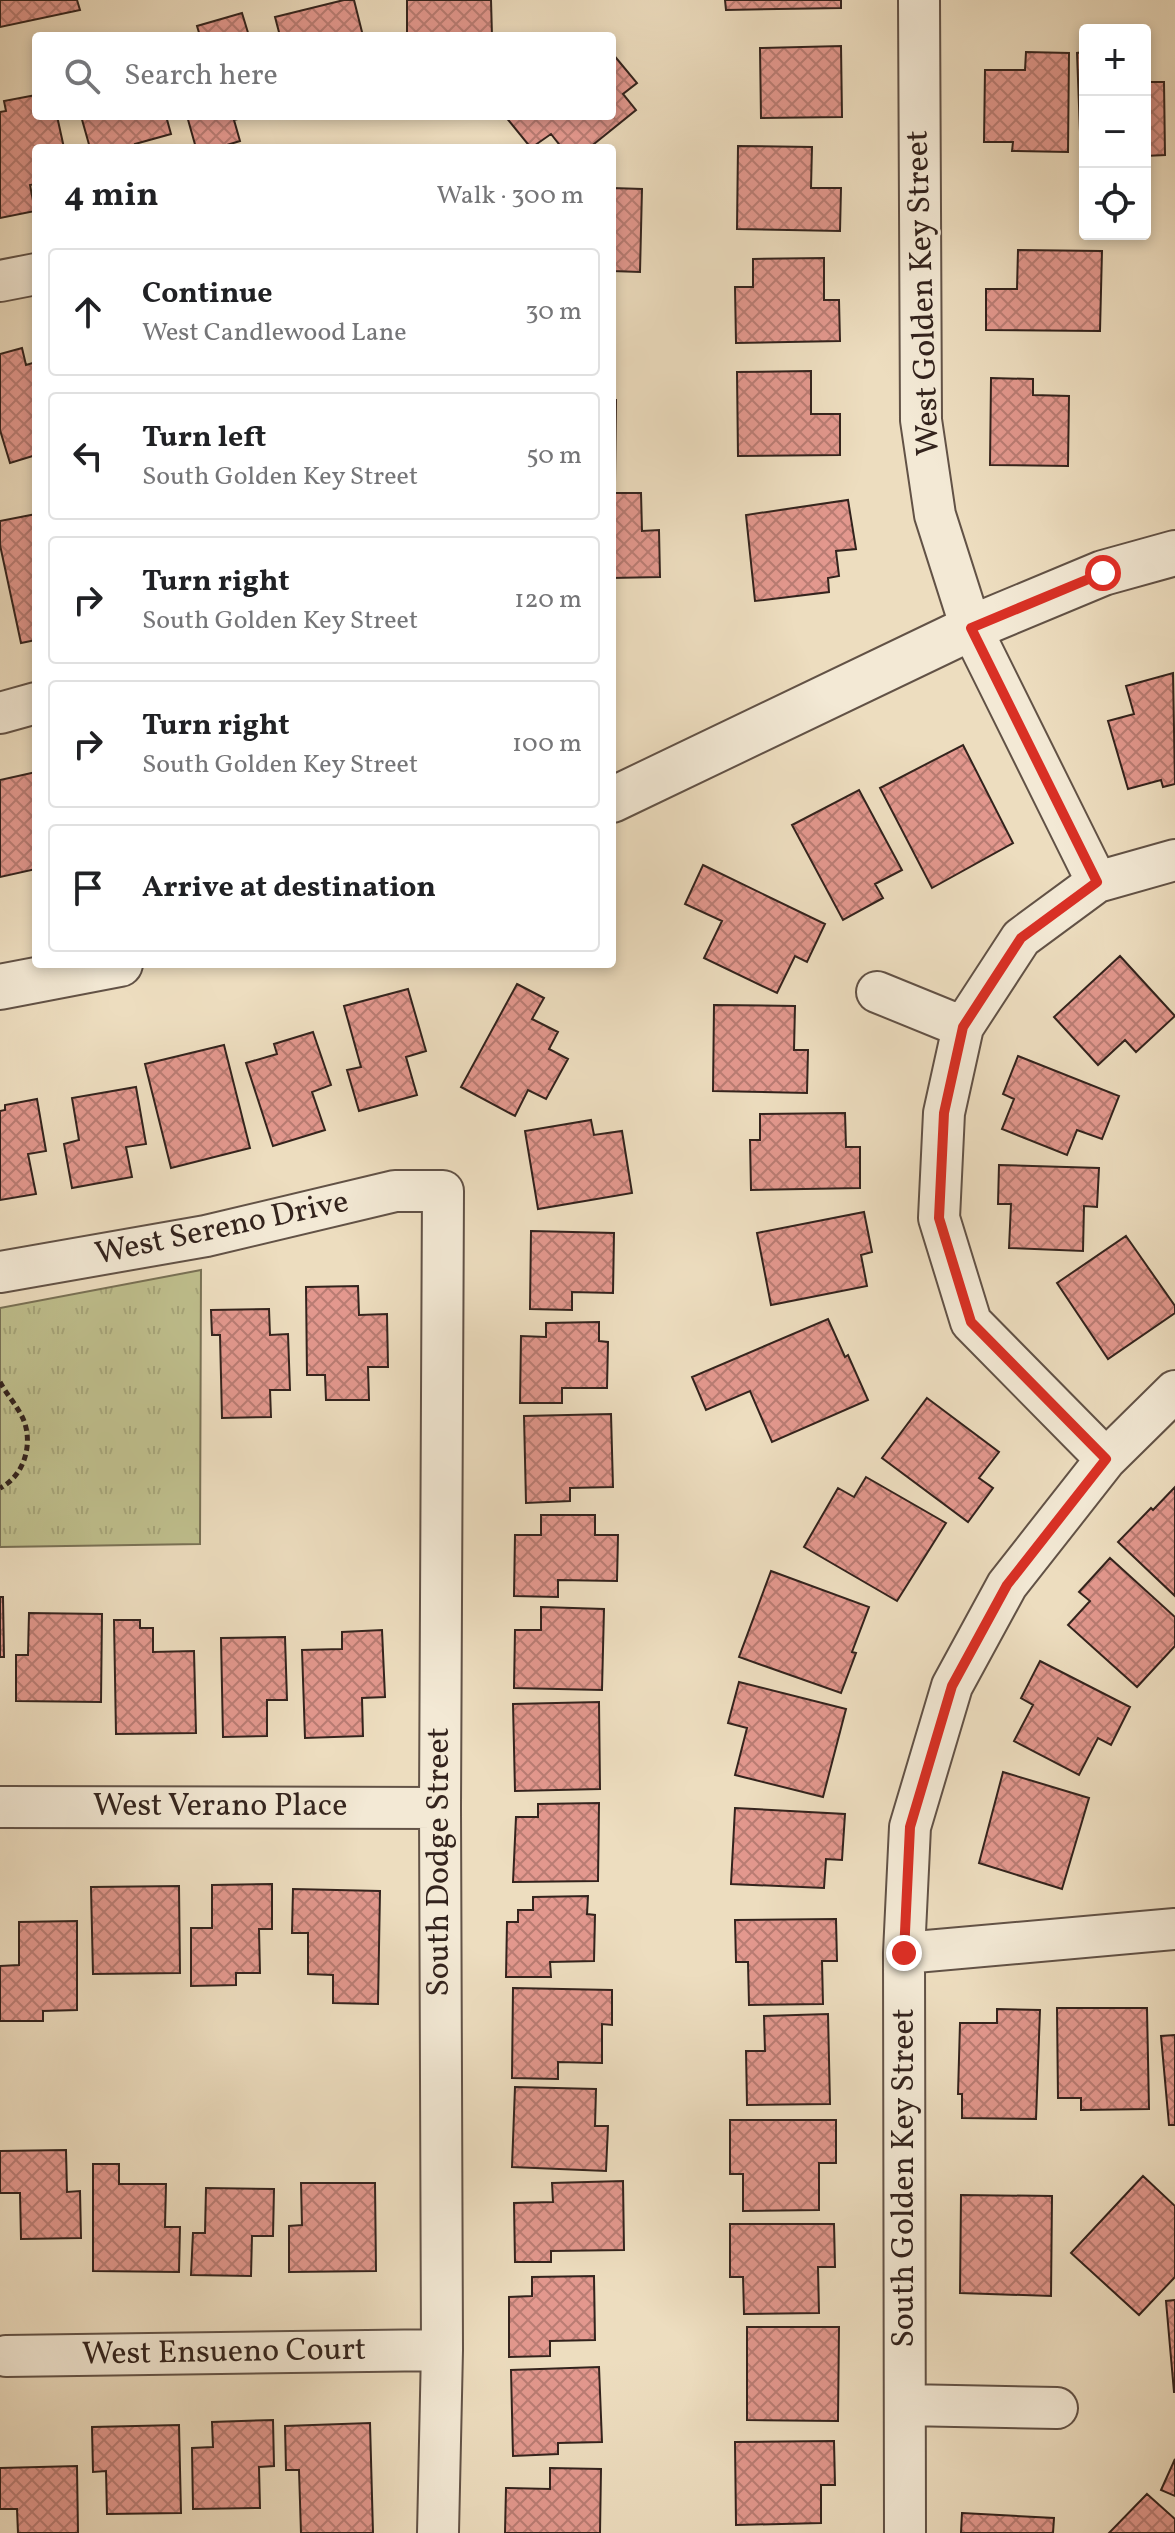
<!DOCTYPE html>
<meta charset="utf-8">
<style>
body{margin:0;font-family:Vollkorn,serif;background:#f6f6f6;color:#202124}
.controls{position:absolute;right:24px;top:24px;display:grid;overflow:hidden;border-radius:8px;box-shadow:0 4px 12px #0003}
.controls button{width:72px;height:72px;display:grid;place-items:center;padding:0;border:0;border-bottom:2px solid #e0e0e0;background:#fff;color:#202124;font:40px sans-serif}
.stop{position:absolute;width:24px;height:24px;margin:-18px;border:6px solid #d93025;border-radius:50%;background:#fff}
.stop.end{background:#d93025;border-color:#fff;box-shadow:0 2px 8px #0008}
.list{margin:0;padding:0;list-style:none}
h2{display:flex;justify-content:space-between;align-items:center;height:104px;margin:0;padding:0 32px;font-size:34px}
h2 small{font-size:26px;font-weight:400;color:#757577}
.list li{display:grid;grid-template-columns:52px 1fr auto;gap:24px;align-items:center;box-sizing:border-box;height:128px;margin:0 16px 16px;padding:0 16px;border:2px solid #e0e0e0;border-radius:8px}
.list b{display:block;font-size:30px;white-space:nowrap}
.list p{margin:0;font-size:26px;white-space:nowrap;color:#757577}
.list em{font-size:26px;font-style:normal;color:#757577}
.icon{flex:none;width:44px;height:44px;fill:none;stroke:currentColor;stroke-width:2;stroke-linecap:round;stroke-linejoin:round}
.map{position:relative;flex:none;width:1175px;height:2533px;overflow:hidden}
.search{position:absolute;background:#fff;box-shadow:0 4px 12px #0003;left:32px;top:32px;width:584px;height:88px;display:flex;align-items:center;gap:20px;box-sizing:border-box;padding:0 28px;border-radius:8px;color:#757577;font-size:30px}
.panel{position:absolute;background:#fff;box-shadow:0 4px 12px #0003;left:32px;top:144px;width:584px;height:824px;border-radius:8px}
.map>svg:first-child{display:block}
.park{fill:url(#park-tufts);stroke:#797155;stroke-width:2}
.building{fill:url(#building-cross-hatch);stroke:#33231d;stroke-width:2}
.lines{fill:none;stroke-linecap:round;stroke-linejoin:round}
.minor-casing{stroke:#625246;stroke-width:44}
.tertiary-casing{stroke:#625246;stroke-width:48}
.path{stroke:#33231d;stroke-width:5;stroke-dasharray:6 4;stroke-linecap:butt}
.minor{stroke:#f3e9d5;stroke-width:40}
.tertiary{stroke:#f3e9d5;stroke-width:44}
.route{stroke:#d93025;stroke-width:10}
.labels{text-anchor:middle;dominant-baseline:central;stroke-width:6;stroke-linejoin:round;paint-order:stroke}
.street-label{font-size:32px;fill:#33231d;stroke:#f3e9d5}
</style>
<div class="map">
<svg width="1175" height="2533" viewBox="0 0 1175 2533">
<defs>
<pattern id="park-tufts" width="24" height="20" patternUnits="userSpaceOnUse" patternTransform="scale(2)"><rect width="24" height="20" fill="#bfbf8d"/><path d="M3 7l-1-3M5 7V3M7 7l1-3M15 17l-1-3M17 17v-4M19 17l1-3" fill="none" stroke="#a5a479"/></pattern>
<pattern id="building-cross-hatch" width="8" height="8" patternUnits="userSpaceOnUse" patternTransform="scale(2)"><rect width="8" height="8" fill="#e3988e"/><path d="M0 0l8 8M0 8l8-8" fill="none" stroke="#b97c73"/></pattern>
</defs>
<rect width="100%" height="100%" fill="#edddbf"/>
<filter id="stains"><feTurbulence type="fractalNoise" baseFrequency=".0025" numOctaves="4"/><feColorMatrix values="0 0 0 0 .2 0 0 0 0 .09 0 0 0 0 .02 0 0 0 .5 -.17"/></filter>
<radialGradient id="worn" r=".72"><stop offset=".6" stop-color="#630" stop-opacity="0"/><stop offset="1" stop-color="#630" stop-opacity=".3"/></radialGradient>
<!-- park -->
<path class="park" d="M201,1270L200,1544L0,1547V1308Z"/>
<!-- building -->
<path class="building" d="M0,0H77L80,10L0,27Z
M344,0H354L363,36H280L275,17Z
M407,0H491L492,36H407Z
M725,0H841V8L726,10Z
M242,13L249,36H200L197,26Z
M841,46L842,117L761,118L760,48Z
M1026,52L1069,53L1068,152L1012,151L1013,142H984L985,70H1025Z
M1085,52V157L1081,158L1077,53Z
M612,53L637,83L623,94L636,110L589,148H562L551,134L531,148L505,116H612Z
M1145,82H1164L1165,155L1145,156Z
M36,95V116H57L64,148H36V184L30,185L35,211L0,218V112L6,111L4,101Z
M81,116H166L171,134L135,144L136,148H90Z
M187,116H249L234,120L240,141L217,148H196Z
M738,146L812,147L811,188H841L840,231L737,229Z
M612,188L642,189L640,272L612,271Z
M1018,250L1102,251L1100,331L986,330V289H1017Z
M824,258V300H839L840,341L736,343L735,287H753V259Z
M22,348L26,365L36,362V455L10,463L0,430V354Z
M811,371V414H840V455L738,456L737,372Z
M991,378L1033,379V395L1069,396L1068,466L990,465Z
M612,400H616L615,483H612Z
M612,493H641L642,531L659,530L660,577L612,578Z
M848,500L856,549L836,551L839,576L828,578L829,592L755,601L746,515Z
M36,514V640L21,643L0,545V521Z
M1173,673L1175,784L1163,787L1161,780L1128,789L1108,721L1134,714L1126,686Z
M963,745L1013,843L932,888L880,788Z
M36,772V869L0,877V780Z
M859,790L902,870L875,884L883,898L843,920L792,825Z
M703,865L825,924L807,962L795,956L777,993L704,958L722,921L685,904Z
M1120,956L1175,1016L1136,1052L1125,1040L1098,1065L1054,1017Z
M517,984L544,998L532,1019L558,1032L549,1049L568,1059L546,1099L528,1090L515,1116L461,1087Z
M408,989L426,1051L406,1057L417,1095L359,1111L347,1070L361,1067L344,1006Z
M714,1005L795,1006L794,1050H808L807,1093L713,1091Z
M313,1032L331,1085L312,1092L325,1130L273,1146L246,1063L277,1054L274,1044Z
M224,1045L250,1148L171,1168L145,1064Z
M1018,1056L1119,1096L1102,1139L1077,1130L1067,1155L1002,1129L1014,1099L1003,1094Z
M136,1087L146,1144L126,1147L132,1177L72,1188L64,1144L79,1140L72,1098Z
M37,1099L46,1151L28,1154L36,1194L0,1200V1111L5,1110V1105Z
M845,1113L846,1147H860V1188L751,1190L750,1140H760V1114Z
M591,1120L594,1135L622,1131L632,1193L538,1209L525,1131Z
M999,1165L1099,1168L1097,1207L1084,1206L1083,1251L1009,1248L1011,1204H998Z
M864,1212L872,1252L861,1255L867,1286L771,1305L757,1233Z
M531,1231L614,1233L613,1293L572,1292V1310L530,1309Z
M1126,1236L1175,1306V1313L1108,1359L1057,1283Z
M358,1286L359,1315L387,1314L388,1367H368L369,1400H326L325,1375H307L306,1287Z
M269,1309L270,1335L288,1334L290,1390H270L271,1417L222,1418L220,1335H212L211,1310Z
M828,1319L845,1357L848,1355L868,1400L772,1442L750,1391L706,1410L692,1377Z
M599,1322V1341L608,1342L607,1388H562V1403H520L521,1336L546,1337V1323Z
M927,1398L999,1452L979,1478L993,1488L968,1522L882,1458Z
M611,1414L613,1487L570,1488V1501L526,1503L524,1416Z
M866,1477L946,1523L897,1601L804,1547L838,1488L854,1497Z
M1175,1487V1596L1118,1542L1151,1508L1153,1510Z
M541,1515H595V1535H618L617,1581L558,1580V1597L514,1596L515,1535H541Z
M1110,1558L1175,1617V1646L1137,1687L1068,1625L1090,1601L1079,1592Z
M771,1571L869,1607L852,1652L856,1653L841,1693L739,1657Z
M0,1597H3L4,1657H0Z
M541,1607L604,1609L602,1690L514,1688L515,1630H541Z
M29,1613L102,1614L101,1702L16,1701V1655H28Z
M114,1620H140V1628H153V1652L194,1651L196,1733L116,1734Z
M382,1630L385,1697L362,1698L363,1736L305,1738L302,1650L342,1649V1632Z
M285,1637L287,1700H267V1736L223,1737L221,1638Z
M1040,1661L1130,1707L1111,1745L1098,1738L1079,1775L1014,1741L1033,1705L1021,1698Z
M739,1682L846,1709L823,1797L735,1775L747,1728L728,1723Z
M599,1702L600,1789L515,1791L513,1704Z
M1003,1772L1089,1798L1062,1889L979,1863Z
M599,1803L598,1881L513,1882L516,1817H538V1804Z
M735,1808L845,1814L842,1860L826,1859L824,1888L731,1884Z
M272,1884V1929H259L260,1973H236V1985L191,1986V1928H212V1885Z
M179,1886L180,1973L93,1974L91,1887Z
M293,1889L380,1891L378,2004L333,2003V1975L308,1974V1933H292Z
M588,1896L587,1914L595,1915L594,1961L550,1962L551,1977H506L507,1922H518V1910H533V1897Z
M836,1919L837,1961H822L823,2004L749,2005L748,1962H736L735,1920Z
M77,1921V2010L43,2011V2021H0V1966L19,1965V1922Z
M513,1988L612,1990V2025L602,2024V2063L558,2062V2079L512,2078Z
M1057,2008H1147L1149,2109L1081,2110V2098H1058Z
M997,2009L1040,2010L1036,2119L962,2118V2094H958L960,2023H997Z
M828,2014L830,2104L747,2105L746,2051H765L764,2016Z
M1175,2035V2125H1169L1161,2036Z
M515,2087L596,2089L595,2126H608L606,2171L512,2167Z
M730,2120H836V2163H819V2210L743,2211V2174H730Z
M66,2150L67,2192L80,2191L81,2238L21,2239L20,2193H0V2151Z
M93,2164H119V2184H166L165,2227H180L179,2272L93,2271Z
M1143,2176L1175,2206V2277L1139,2315L1071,2253Z
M623,2181L624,2250L551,2251V2262H515L514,2203L553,2202L552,2183Z
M301,2183H375L376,2271L289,2272V2226L302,2225Z
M206,2188L274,2189L273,2236H252L251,2276L191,2275L193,2233H205Z
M961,2195L1052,2196L1051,2296L960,2293Z
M730,2224H834L835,2267H818L819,2313L744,2314L743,2277H730Z
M594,2276L595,2340L550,2341V2356L509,2357V2297L532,2296V2277Z
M1175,2300V2392H1174L1166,2301Z
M747,2327H839L838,2421L747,2420Z
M599,2367L602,2442L558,2443V2454L513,2456L511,2370Z
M273,2420L274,2466L259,2467L260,2508L193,2509L192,2448L213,2447L212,2422Z
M370,2423L373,2533H301L299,2470H286L285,2426Z
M179,2425L181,2513L107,2514L106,2471L93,2472L92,2427Z
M834,2441L835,2485H821V2523L736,2525L735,2442Z
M1175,2459V2496L1161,2490Z
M77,2466L78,2533H18L17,2509H0V2468Z
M550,2468L601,2469L600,2533H505L506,2488L550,2489Z
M1147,2494L1175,2519V2533H1109Z
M962,2513L1054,2518L1053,2533H961Z"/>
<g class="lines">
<!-- minor casing -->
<g class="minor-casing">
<path id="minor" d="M919,0L921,420L935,515L971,628L1097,882
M0,281L36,274
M0,713L36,703
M877,992L963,1027
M0,1272L206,1236L395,1191H443L440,1808L442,2350L438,2533
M1106,1459L1175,1391
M0,1807L440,1808
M904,1953L1175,1929
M6,2356L442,2350
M905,2405L1057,2408
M905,2533L904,1953L910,1827L952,1686L1007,1585L1106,1459L971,1322L939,1218L944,1113L963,1027L1021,938L1097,882L1175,860"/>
</g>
<!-- tertiary casing -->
<g class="tertiary-casing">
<path id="tertiary" d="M612,800L971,628L1103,573L1175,553
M0,987L120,964"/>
</g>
<!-- path -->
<path class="path" d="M0,1382C7,1395 19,1408 24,1421C33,1445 24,1476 0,1488"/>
<!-- minor -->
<use href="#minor" class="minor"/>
<!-- tertiary -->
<use href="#tertiary" class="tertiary"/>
</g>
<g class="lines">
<!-- route -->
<path class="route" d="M904,1953L910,1827L952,1686L1007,1585L1106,1459L971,1322L939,1218L944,1113L963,1027L1021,938L1097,882L971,628L1103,573"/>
</g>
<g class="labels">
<!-- street labels -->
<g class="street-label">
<text transform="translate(924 293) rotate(-92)">West Golden Key Street</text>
<text transform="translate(222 1229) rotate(-12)">West Sereno Drive</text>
<text x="220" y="1807">West Verano Place</text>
<text transform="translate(440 1862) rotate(-90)">South Dodge Street</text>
<text transform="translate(905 2178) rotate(-90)">South Golden Key Street</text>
<text transform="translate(224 2353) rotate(-1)">West Ensueno Court</text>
</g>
</g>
<rect width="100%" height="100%" filter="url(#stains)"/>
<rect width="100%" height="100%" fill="url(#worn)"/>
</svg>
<div class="controls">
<button>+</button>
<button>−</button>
<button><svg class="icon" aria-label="locate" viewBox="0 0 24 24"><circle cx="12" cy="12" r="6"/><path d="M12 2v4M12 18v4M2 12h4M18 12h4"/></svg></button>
</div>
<div class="stop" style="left:1103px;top:573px"></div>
<div class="stop end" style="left:904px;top:1953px"></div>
<div class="search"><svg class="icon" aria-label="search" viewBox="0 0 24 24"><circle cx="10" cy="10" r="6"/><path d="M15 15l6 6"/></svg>Search here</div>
<section class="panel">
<h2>4 min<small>Walk · 300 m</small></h2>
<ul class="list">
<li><svg class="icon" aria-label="ahead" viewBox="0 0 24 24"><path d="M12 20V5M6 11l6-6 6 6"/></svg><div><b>Continue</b><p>West Candlewood Lane</p></div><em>30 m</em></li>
<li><svg class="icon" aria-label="left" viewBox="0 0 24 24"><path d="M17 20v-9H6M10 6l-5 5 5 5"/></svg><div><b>Turn left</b><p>South Golden Key Street</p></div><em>50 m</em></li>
<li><svg class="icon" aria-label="right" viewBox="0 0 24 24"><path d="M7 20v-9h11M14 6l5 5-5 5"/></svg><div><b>Turn right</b><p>South Golden Key Street</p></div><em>120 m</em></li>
<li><svg class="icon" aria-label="right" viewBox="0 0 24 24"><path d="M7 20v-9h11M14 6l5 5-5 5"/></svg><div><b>Turn right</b><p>South Golden Key Street</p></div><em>100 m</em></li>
<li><svg class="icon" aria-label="arrive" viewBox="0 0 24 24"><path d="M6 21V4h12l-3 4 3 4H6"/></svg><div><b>Arrive at destination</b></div></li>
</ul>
</section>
</div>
